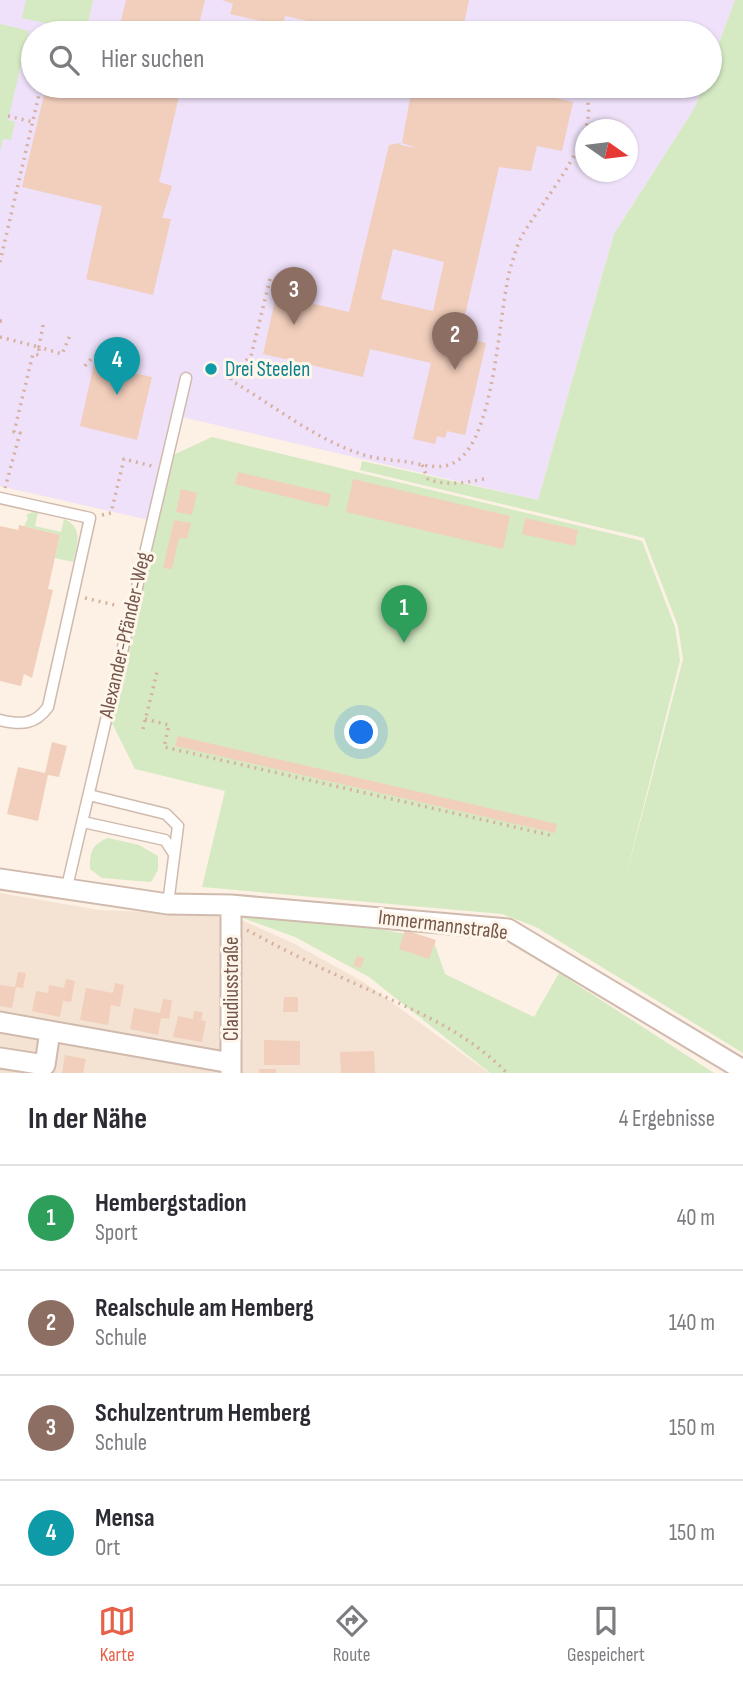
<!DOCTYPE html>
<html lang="de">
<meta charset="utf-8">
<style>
body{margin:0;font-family:"Sofia Sans Condensed",sans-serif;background:#f2f2f3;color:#2b2b33}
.compass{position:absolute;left:575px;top:119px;width:63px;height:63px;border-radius:50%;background:#fff;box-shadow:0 2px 5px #0004;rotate:104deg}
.you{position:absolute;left:362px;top:733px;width:24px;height:24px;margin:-18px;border:5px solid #fff;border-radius:50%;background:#1a73e8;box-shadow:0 0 0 10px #1a73e833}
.badge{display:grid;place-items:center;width:46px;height:46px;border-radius:50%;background:#e66149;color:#fff;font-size:23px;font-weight:700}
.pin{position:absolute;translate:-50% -58px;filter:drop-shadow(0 2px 4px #0008)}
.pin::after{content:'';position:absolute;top:37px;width:24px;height:21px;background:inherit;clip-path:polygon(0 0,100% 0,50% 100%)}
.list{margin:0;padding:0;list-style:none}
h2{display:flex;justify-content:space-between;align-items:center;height:91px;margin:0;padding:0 28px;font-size:30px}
h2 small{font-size:23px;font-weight:400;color:#7c7c81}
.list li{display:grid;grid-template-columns:46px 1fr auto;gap:21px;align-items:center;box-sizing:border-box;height:105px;padding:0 28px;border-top:2px solid #e1e1e2}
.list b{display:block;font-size:26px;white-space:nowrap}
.list p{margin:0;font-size:23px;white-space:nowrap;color:#7c7c81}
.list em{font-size:23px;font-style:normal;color:#7c7c81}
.icon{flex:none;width:38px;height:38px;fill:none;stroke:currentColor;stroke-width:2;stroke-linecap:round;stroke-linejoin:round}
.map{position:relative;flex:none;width:743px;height:1073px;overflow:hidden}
.search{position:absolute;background:#fff;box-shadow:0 2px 5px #0004;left:21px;right:21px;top:21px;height:77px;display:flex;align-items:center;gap:18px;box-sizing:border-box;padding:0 24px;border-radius:38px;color:#7c7c81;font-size:26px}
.sheet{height:511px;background:#fff}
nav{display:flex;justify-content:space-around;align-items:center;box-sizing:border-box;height:98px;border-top:2px solid #e1e1e2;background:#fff;font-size:19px;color:#7c7c81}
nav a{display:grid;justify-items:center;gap:4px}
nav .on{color:#e66149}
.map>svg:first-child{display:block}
.residential{fill:#f4e3d3}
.education{fill:#eee1f9;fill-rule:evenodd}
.green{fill:#d5eac3}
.building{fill:#f2cebc;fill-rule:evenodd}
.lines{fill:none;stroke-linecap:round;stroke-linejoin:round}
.service-casing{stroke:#d0baae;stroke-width:13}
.minor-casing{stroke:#d0baae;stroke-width:23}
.path{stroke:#d7b19f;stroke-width:3.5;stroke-dasharray:2 5;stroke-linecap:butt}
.service{stroke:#fff;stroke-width:10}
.minor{stroke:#fff;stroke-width:19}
.culture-dot{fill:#0f9aa8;stroke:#fff6eb;stroke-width:2.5}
.labels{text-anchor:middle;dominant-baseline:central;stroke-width:6;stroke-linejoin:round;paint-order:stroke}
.culture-label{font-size:21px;fill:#0d838f;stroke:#fff6eb;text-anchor:start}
.street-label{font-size:21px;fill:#75564a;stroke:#fff6eb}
</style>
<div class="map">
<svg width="743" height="1073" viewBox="0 0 743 1073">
<rect width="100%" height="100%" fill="#fcf1e4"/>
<!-- residential -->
<path class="residential" d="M0,893L99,910L230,915L293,943L365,983L489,1073H0Z"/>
<!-- education -->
<path class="education" d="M0,0H735L710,67V33H33V86H703L694,109L614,234L538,500L182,417L153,521L0,486ZM586,130H628V172H586Z"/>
<!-- green -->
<path class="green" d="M26,0H93L86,32L22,18Z
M735,0H743V1053L536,927L502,914L202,887L225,791L135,769L112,723L173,455L212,437L642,541L675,627L680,660L625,880L683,659L678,626L644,538L360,470L362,461L538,500L614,234L694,109L703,86H710V67Z
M0,24L29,31L8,120L15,122L11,140L3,139L0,151Z
M33,512L38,513L35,526L61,532L64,519C84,527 77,546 73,562L55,558L60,535L24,526L28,518L26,515Z
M108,838L139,845L158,856V870L151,882L102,878L90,869C90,852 91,845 108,838Z
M232,914H298L433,939L445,974L534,1017L559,973L714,1073H490L369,977L295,937Z"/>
<!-- building -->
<path class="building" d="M126,0H205L197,33H118Z
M222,0H469L462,33H306L308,21L285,16L283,26L230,14L233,4Z
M46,86H185L182,96H179L159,182L172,186L162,218L171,219L153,295L86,279L102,206L22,187Z
M386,86H504L573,102L562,151L537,146L531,171L499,167L460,337L486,343L465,435L447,431L445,438L437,436L435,444L413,439L431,363L370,349L363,377L263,354L279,283L304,285L301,301L349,312L389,145L401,143L400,145L417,148L402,143L411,93ZM393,249L444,262L433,311L381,299Z
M94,364L152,377L137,440L80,426Z
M238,472L331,494L328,507L235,484Z
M353,479L510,516L503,549L346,512Z
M181,489L197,493L192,515L176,512Z
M525,518L578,530L575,546L522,534Z
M174,520L191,523L187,539L179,538L172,569L163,568Z
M19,525L60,535L48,589L53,590L32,678L24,674L21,686L0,681V526L18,530Z
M178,736L557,824L555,833L175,746Z
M52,742L67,746L59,777L48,775L38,821L7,814L18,767L45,773Z
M405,930L436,940L429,959L399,949Z
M357,956L364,958L361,968L353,966Z
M18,972L26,973L23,988L16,987L12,1008L0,1006V985L15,987Z
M66,979L75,981L71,1002L63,1001L60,1017L32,1011L36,991L48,993L49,985L64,988Z
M115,983L124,985L120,1007L111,1005L108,1025L80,1020L86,988L113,993Z
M284,997H298V1012H283Z
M163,999L172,1000L169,1019L161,1018L158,1035L130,1029L134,1008L160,1013Z
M194,1011L203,1012L201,1020L206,1021L202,1042L173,1037L178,1016L193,1019Z
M264,1040L300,1041V1065H264Z
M374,1051L375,1073H341L340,1052Z
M65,1055L86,1059L83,1073H62Z
M259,1069H276V1073H259Z"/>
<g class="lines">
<!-- service casing -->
<g class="service-casing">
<path id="service" d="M0,498L90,518L48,707C35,725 21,725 0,720
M89,795L166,814L178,826L168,904
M83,822L165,840L174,854
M66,891L186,378"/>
</g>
<!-- minor casing -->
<g class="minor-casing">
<path id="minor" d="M0,879L168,904L231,905L508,929L743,1070
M231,905V1073
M0,1022L50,1031
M0,1058L45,1065L50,1031L231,1063"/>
</g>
<!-- path -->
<path class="path" d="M53,33L55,25
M8,116L33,122
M0,262L41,86
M270,279L251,356L229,375L232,381C273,405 315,439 361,454C376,459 392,460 408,462C419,464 433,468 445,466C498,457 497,305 512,263C515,253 518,242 523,234C541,202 616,118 578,86
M0,321H5
M43,325L39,347L62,354L71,333
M0,337L39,347V355L33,354L14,432L20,433L5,488
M85,366C91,356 104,353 108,343
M422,465L428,479C446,486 464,483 484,479
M102,515L111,513L124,459L152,466
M85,598L119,606
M145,719L169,725L164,747L554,836
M143,729L158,668
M247,930C282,949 318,967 354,983C409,1008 464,1029 507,1073"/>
<!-- service -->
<use href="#service" class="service"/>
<!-- minor -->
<use href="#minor" class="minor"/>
</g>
<!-- markers -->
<circle class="culture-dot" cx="211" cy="369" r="7"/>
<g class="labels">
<!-- culture labels -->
<g class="culture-label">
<text x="225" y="369">Drei Steelen</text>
</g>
<!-- street labels -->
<g class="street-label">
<text transform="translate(125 635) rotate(-77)">Alexander-Pfänder-Weg</text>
<text transform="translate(443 925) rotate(7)">Immermannstraße</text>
<text transform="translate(231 989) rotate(-90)">Claudiusstraße</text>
</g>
</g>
</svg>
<svg class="compass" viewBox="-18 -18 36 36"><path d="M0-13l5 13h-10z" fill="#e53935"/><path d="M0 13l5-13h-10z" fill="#7c7c81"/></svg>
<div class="you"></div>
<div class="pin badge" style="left:404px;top:643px;background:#2e9e5b">1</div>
<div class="pin badge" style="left:455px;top:370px;background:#8d6e63">2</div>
<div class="pin badge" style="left:294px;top:325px;background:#8d6e63">3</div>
<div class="pin badge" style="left:117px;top:395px;background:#0f9aa8">4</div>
<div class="search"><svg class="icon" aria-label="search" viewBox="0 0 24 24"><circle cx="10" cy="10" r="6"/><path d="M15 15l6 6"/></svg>Hier suchen</div>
</div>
<section class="sheet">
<h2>In der Nähe<small>4 Ergebnisse</small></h2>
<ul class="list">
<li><span class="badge" style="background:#2e9e5b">1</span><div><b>Hembergstadion</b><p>Sport</p></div><em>40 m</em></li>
<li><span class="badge" style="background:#8d6e63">2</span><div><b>Realschule am Hemberg</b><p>Schule</p></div><em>140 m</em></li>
<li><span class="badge" style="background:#8d6e63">3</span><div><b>Schulzentrum Hemberg</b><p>Schule</p></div><em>150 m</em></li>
<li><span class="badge" style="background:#0f9aa8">4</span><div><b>Mensa</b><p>Ort</p></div><em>150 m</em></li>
</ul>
</section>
<nav>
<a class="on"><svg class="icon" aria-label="map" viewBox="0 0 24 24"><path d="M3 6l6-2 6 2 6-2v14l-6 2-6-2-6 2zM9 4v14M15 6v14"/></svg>Karte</a>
<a><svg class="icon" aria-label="directions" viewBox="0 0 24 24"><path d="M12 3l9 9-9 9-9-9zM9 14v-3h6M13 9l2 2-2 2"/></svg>Route</a>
<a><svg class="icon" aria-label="saved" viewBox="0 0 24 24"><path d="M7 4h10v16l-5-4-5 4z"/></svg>Gespeichert</a>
</nav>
